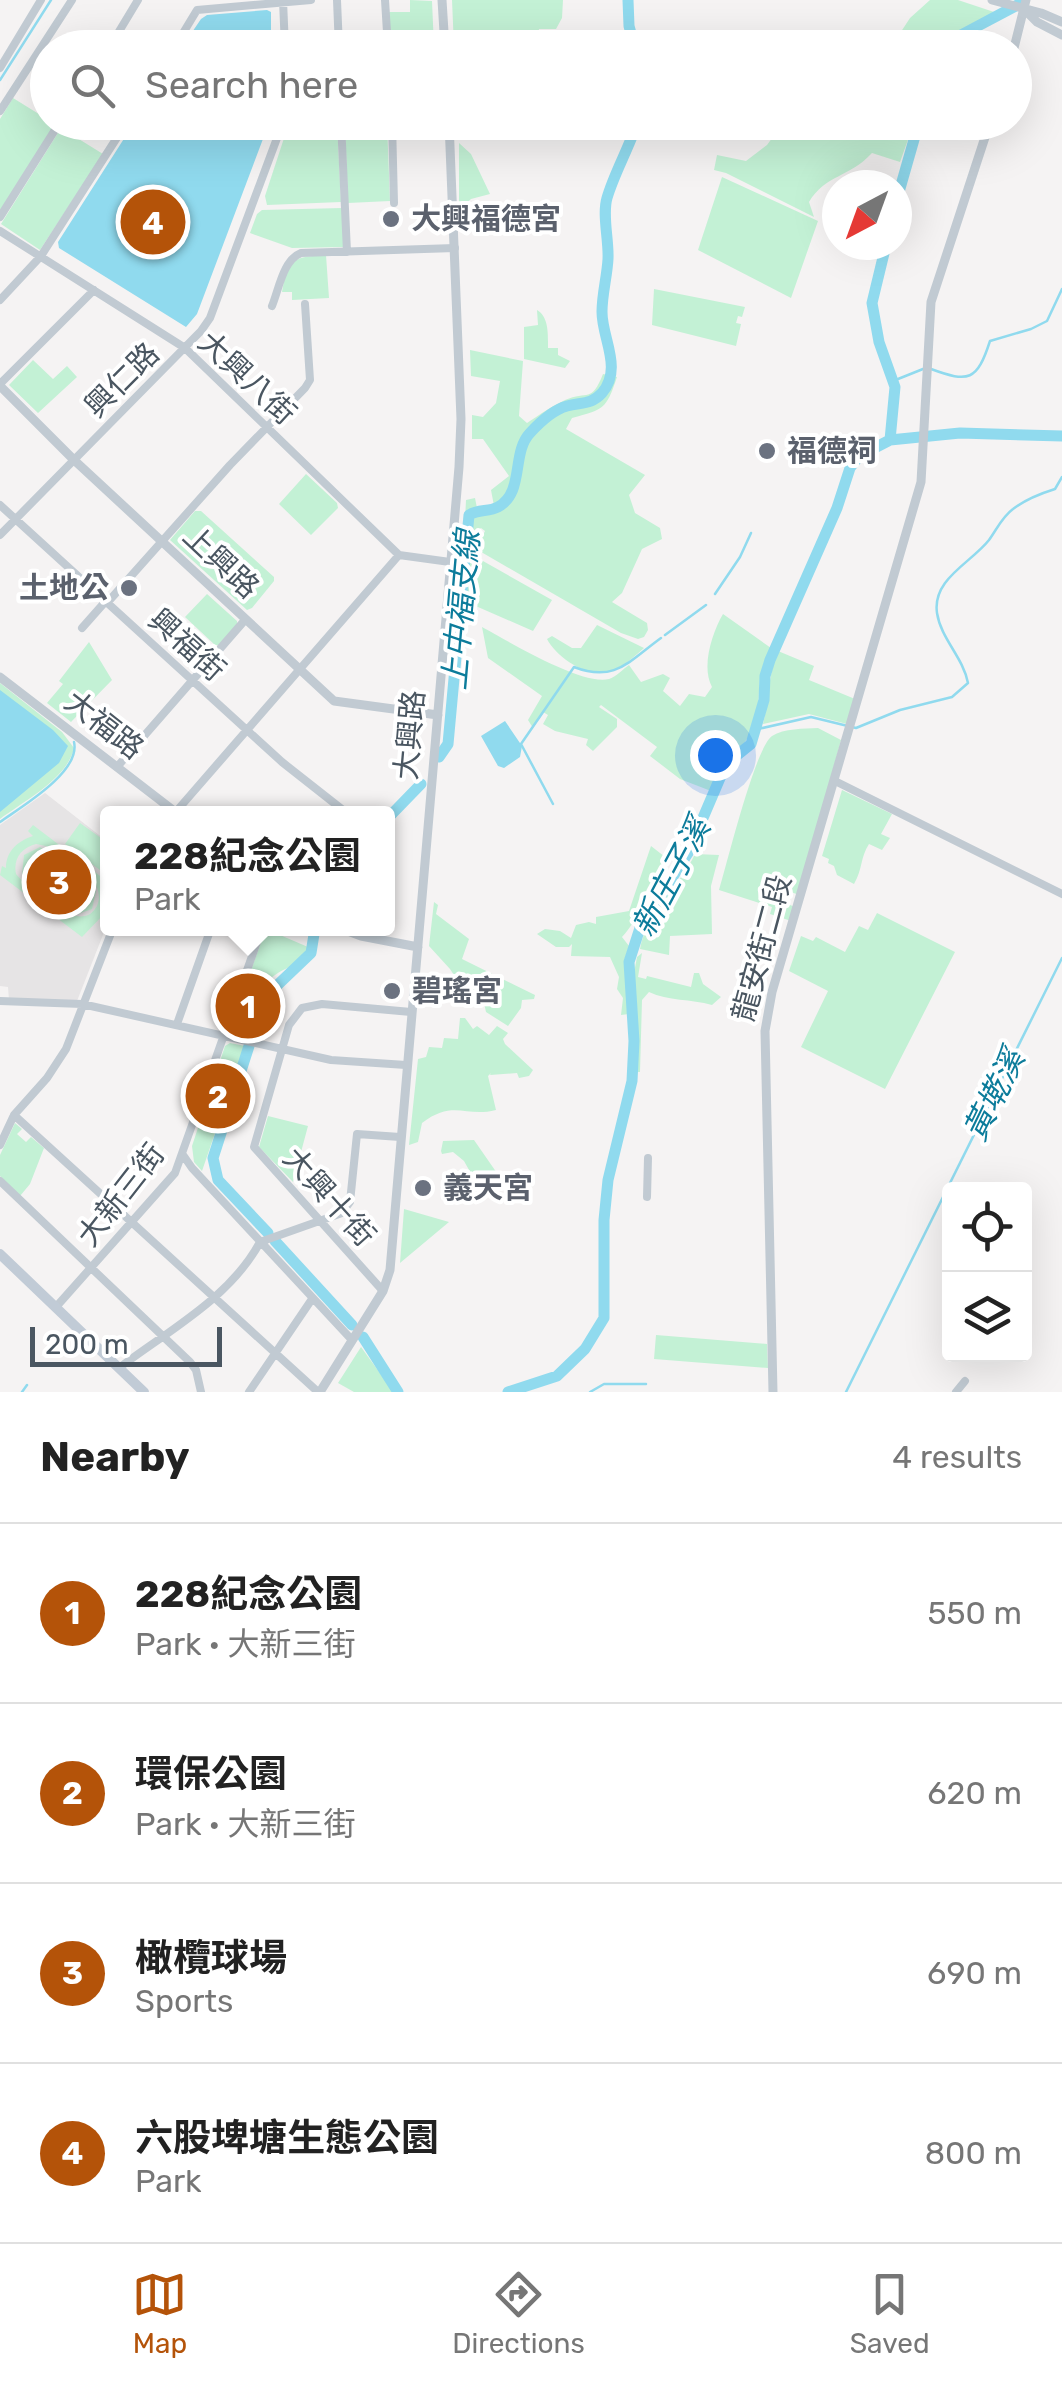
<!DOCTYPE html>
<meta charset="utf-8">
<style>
body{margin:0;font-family:Rubik,"Noto Sans TC",sans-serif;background:#f2f2f2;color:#222}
.controls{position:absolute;right:30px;bottom:30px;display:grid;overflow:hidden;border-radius:10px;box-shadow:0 10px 40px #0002}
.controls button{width:90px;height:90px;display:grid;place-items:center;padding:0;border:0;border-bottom:2px solid #e0e0e0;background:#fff;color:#222;font:50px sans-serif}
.compass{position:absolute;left:822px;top:170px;width:90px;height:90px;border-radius:50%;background:#fff;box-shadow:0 10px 40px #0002;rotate:221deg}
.scale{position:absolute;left:30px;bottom:25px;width:192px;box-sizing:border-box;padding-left:10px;border:5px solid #4a5661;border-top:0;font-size:28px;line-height:35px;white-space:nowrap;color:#4a5661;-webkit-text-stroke:8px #fff;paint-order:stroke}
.you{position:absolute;left:715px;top:755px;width:35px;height:35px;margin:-25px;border:8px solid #fff;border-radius:50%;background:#1a73e8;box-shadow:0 0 0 15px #1a73e833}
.badge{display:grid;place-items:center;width:65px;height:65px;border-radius:50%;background:#b45309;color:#fff;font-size:32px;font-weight:700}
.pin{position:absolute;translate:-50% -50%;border:5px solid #fff;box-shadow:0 2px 10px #0006}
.popup{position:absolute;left:100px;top:806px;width:295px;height:130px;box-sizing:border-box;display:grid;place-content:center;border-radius:10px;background:#fff;filter:drop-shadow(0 2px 8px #0005);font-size:32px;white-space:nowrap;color:#767676}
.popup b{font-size:38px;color:#222}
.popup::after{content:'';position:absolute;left:50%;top:100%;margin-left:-20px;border:20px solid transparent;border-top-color:#fff}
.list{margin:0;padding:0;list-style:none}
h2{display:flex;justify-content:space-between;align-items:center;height:130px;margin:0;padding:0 40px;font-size:42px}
h2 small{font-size:32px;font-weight:400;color:#767676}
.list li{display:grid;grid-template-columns:65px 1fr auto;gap:30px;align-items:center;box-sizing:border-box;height:180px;padding:0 40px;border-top:2px solid #e0e0e0}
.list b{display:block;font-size:38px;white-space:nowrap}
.list p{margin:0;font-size:32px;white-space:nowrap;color:#767676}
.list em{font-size:32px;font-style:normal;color:#767676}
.icon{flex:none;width:55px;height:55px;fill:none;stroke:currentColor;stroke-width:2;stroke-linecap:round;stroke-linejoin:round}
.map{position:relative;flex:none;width:1062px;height:1392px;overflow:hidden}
.search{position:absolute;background:#fff;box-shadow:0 10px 40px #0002;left:30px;right:30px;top:30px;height:110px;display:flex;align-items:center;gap:25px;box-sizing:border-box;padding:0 35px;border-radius:55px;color:#767676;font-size:38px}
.sheet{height:850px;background:#fff}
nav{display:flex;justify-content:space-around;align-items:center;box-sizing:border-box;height:140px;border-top:2px solid #e0e0e0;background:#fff;font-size:28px;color:#767676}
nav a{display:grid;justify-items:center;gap:5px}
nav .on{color:#b45309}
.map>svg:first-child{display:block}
.education{fill:#e6e4e5}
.green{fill:#c3f1d5;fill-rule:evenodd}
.water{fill:#90daee}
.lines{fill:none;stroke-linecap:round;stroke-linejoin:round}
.stream{stroke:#90daee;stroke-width:2.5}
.river{stroke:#90daee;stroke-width:11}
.minor{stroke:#c1cad2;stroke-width:8}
.tertiary{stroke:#c1cad2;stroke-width:9}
.secondary{stroke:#c1cbd6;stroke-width:10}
.worship-dot{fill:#6b7280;stroke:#fff;stroke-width:4}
.labels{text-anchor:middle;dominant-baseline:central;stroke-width:8;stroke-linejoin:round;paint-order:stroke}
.worship-label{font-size:30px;font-weight:bold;fill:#5b616d;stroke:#fff;text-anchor:start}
.street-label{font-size:30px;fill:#4a5661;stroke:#fff}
.water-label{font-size:32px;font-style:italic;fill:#0c7c9b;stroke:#fff}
</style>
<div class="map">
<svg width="1062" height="1392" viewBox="0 0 1062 1392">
<rect width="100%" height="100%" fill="#f5f3f3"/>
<!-- education -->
<path class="education" d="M45,793L108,842V922L77,1001L9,1000L8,987L0,986V825Z"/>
<!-- green -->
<path class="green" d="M410,0L432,1L434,47H391L389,12H410Z
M452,0H563L562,18L556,29H539L538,38L529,47H454Z
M930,0H958L994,12L956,34L947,47H891L910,18Z
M13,98L55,124L0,211V119Z
M289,123H337L341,202L267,205L265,196Z
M345,123H387L390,201L348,203Z
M783,123H830L851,133L865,127V123H914L900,162L872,153C849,178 826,174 809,202L814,217L726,173L714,170L717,155L746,161L767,145Z
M61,128L103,154L40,250L1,224Z
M459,143L471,154L490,194L471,199L459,210Z
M722,177L818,221L791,298L698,250Z
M342,208L345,247L292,248L250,233L257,214L262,210Z
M326,255L329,298L292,300V292H282C288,258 294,257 326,255Z
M654,289L745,307L742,317L738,316L736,323L741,324L736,346L652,325Z
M537,310C549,317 548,334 548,348H558V355L570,361L565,368L524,359V327L538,325Z
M470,350L523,361L519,416L527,423C539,415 552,406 565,400C588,390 591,404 603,374L617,377C606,410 604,409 572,418L566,429L645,475L629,495L635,513L660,528L662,539L642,549L622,593L612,602L647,623L648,630L644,637L638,639L621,633L476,549L485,531L481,528L477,531L475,544L464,540L466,500L475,498L478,513L495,511L491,490L509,476L483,439H472V415L483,417L496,403L500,381L471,376Z
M33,360L53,379L67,366L77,377L38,413L9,385Z
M306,474L337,503L338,508L311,535L279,504Z
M195,511H201L274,577V581L252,608L247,610L170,540Z
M467,552L552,600L533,631L478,607L462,611Z
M207,594L237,621V625L220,645H215L185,617Z
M723,614L771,648C767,658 761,668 760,678C758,695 760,709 754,725C746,749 722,761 711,791L680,779L650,756L657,747L601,705L599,707L617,719V727L593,751L586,745L588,739L555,731L543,724L548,715L543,712L533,728L528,720L542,696L488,658L482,627C508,641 582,686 609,679C616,677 623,669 629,665L641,682L663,674L670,678L663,691L680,706L689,694L705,697L712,687C701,667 712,633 723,614Z
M597,625L644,648C635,656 622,668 610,672C587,678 557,658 547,639L552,636L572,648H581Z
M89,642L112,680L71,722L47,703L63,684L59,681Z
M778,651L814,666L809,680L855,699L847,724L809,714L763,724C770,697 767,679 778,651Z
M0,683L62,732L74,748C67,779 24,801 0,819Z
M818,728L841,740L799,895L783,889L778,900L795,907L791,921L770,914L772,907L719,890C727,864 755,748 772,736C784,728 804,729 818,728Z
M842,790L892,814L881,834L890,838L882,850L869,844C860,858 863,868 854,884L837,875L834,866L828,863L829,859L822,856Z
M80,823L108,843V876L65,844Z
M33,825L108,882L106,912L82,937L0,875L2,866L6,868C6,851 18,841 33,836L28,831ZM36,844L46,846C60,857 86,871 96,886C100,893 100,903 95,909C78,934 29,889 16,874C13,859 21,848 36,844Z
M651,846L669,860C651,883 642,916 622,937L629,946L624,961L629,1014L621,1015L623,998L617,989L619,977L610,957L571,956L572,944L569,947H556L537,934L545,929L560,931L571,938L576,925L589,922L596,924V917L629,911Z
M40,847L96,891L92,909L75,915L22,874L24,855Z
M695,854L719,855L711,886L712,934L670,936L669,955L640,949C646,914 680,886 695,854Z
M434,902L438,905L436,914L469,939L462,959L535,995L534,999L522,1000L521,1008L508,1026L486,1012L484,1003L497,985L488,979L471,1001L450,969L429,946Z
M877,913L955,952L885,1089L801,1047L828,991L789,971L801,936L813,941L816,937L845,952L859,926L868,930Z
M266,929L308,947C301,969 277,967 266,984C256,998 252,1022 247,1038L234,1036L229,1030Z
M642,953L638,977L646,979L647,976L691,987L694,973H699L703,984L721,997L712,1005C691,999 668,1001 649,992L642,1000L640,1072H637L633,978L637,957Z
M460,1018H465L473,1029L477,1026L489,1035L497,1026L508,1033L503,1039L505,1044L533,1070L529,1076L519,1078L517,1073L490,1075L491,1073L488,1076L496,1110C465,1118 454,1099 422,1123L418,1142L409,1145L418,1059L426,1057L429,1047L442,1048L444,1038L458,1039Z
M230,1043L245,1046L202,1171L194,1162L192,1146L225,1046Z
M268,1116L308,1126L293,1182L259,1147Z
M15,1123L22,1129L17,1134L26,1142L31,1137L44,1148L30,1184L20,1196L0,1176V1155Z
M474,1140L499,1176L479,1188L464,1161L453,1152L442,1154L441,1151L443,1141Z
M404,1209L449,1222L400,1263Z
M656,1335L767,1344L768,1368L654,1359Z
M361,1347L390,1387L393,1392H354L338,1383Z"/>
<!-- water -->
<path class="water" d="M267,10L271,12V47H182L201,19L207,15Z
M134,123H269L197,314L186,327L59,248L58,242Z
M0,690L53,730L68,746L59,763L0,812Z
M505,721L522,746L520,757L504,768L498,766L481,736Z"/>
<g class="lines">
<!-- stream -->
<path class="stream" d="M0,80L51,0
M931,369C969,383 977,381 990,341L1031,329L1047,321L1062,289
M893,381L923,369
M715,594L740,557L751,533
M665,635L706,605
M758,729L811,717L856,728L900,710L952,697L968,683C963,657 941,639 937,613C932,579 971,563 989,540C997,529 1002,517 1013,509C1026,499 1039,494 1055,489L1062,477
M553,804L521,744L574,667C615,683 629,661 661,638
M0,822C21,807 81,772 74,742
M22,1392L27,1385
M590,1392L604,1384H646
M846,1392L1062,958"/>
<!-- river -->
<path class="river" d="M628,0L629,26L635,48
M951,48L961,35L1023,2
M897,199L919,122
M890,440L960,433L1062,436
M439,757L448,744L469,515C478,509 489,512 498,507C525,492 511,453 530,433C540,422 553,410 567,406C581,402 591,405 602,393C623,368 602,339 602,312C602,294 607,277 608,259C609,240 602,215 607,198C613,177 625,155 633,134L634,122
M388,818L421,784
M252,1038L266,996L311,953L315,928
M249,1046L213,1158L218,1180L268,1233
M275,1241L352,1325
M363,1337L398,1392
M508,1392L557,1376L585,1349L604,1318V1220L608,1180L632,1081L634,1041L629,962L640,928L688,853L720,778L731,760L751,744L764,700L765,676L770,660L837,508L850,468L859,456L890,440L895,387L879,342L872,303L886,245"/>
<!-- minor -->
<path class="minor" d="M283,0L285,48
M337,0L339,48
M385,0L388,48
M109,48L138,0
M174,48L197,10L311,0
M0,68L41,0
M0,111L72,0
M341,122L347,252
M392,122L394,203
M0,217L60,122
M0,231L185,348L399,555L450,562
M0,300L41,256L127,122
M272,306C279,289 283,260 301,253L455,248
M0,384L94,290
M0,505L282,762L348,814
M0,535L201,331L210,318L283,122
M107,603L230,465L305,388L310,380L305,304
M82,628L105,602
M117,767L245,620
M835,781L1062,894
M174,814L399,555
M0,1001L82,1004L331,1060L406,1065
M177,1024L211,928
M14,1115L318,1392
M0,1145L14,1115L47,1078L66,1049L113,928
M183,1155L192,1168L352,1340
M0,1181L190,1362L196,1370L201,1392
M647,1197L648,1158
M260,1242L342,1213L350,1202L357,1134L400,1137
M383,1291L254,1147L289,1025L302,1008L322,1004L411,1012
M56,1307L175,1173L262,928
M119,1368C169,1330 230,1298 260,1242
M249,1392L312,1299
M956,1392L965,1381"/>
<!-- tertiary -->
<path class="tertiary" d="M442,0L445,48
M992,0L1041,13L1062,22
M1026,11L1037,22L1062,35
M1014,48L1026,0
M0,386L74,460L334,701L438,715
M0,677L178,814
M340,928L361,936L418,947
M320,1392L383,1291L390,1270L459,467L461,419L449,122
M773,1392L765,1031L772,992L921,482L931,302L990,122"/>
<!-- secondary -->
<path class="secondary" d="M0,1254L144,1392"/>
</g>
<!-- markers -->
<g class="worship-dot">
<circle cx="391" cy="219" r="10"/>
<circle cx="767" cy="451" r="10"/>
<circle cx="129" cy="588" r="10"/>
<circle cx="392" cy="991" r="10"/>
<circle cx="423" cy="1188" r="10"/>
</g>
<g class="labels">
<!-- worship labels -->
<g class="worship-label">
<text x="411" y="219">大興福德宮</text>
<text x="787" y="451">福德祠</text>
<text x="109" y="588" text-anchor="end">土地公</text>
<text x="412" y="991">碧瑤宮</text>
<text x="443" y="1188">義天宮</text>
</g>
<!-- street labels -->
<g class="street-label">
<text transform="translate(247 378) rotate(43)">大興八街</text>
<text transform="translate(122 380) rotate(-45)">興仁路</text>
<text transform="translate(221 562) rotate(43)">上興路</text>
<text transform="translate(187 645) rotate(42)">興福街</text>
<text transform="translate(104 725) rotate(38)">大福路</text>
<text transform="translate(410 735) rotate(-85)">大興路</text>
<text transform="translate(762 948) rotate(-75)">龍安街二段</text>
<text transform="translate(121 1195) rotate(-52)">大新三街</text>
<text transform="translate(329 1197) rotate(48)">大興十街</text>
</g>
<!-- water labels -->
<g class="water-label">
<text transform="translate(461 610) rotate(-85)">上中福支線</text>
<text transform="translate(671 877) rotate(-62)">新庄子溪</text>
<text transform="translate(994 1095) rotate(-64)">黃墘溪</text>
</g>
</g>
</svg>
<div class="controls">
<button><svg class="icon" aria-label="locate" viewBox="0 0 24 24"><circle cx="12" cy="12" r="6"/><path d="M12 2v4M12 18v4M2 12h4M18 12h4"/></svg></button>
<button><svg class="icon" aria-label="layers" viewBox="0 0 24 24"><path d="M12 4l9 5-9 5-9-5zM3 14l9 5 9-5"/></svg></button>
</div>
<svg class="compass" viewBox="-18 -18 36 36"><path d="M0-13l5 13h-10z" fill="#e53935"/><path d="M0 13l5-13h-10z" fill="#767676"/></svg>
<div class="scale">200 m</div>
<div class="you"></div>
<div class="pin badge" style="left:248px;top:1006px">1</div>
<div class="popup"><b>228紀念公園</b>Park</div>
<div class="pin badge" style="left:218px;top:1096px">2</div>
<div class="pin badge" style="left:59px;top:882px">3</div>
<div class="pin badge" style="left:153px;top:222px">4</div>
<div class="search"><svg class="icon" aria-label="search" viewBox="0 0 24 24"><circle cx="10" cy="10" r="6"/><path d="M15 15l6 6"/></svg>Search here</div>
</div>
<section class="sheet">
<h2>Nearby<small>4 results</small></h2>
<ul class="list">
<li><span class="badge">1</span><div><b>228紀念公園</b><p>Park · 大新三街</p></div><em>550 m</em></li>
<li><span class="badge">2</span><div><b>環保公園</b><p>Park · 大新三街</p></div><em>620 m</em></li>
<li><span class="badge">3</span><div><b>橄欖球場</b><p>Sports</p></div><em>690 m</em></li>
<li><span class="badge">4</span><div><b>六股埤塘生態公園</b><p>Park</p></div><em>800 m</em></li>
</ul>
</section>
<nav>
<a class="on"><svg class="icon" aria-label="map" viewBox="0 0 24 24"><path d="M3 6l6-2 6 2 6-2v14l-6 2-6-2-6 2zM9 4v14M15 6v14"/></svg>Map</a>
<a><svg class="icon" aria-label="directions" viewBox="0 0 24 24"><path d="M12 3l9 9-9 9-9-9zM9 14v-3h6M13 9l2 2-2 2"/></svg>Directions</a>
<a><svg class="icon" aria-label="saved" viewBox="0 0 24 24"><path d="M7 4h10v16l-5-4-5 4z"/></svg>Saved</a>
</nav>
